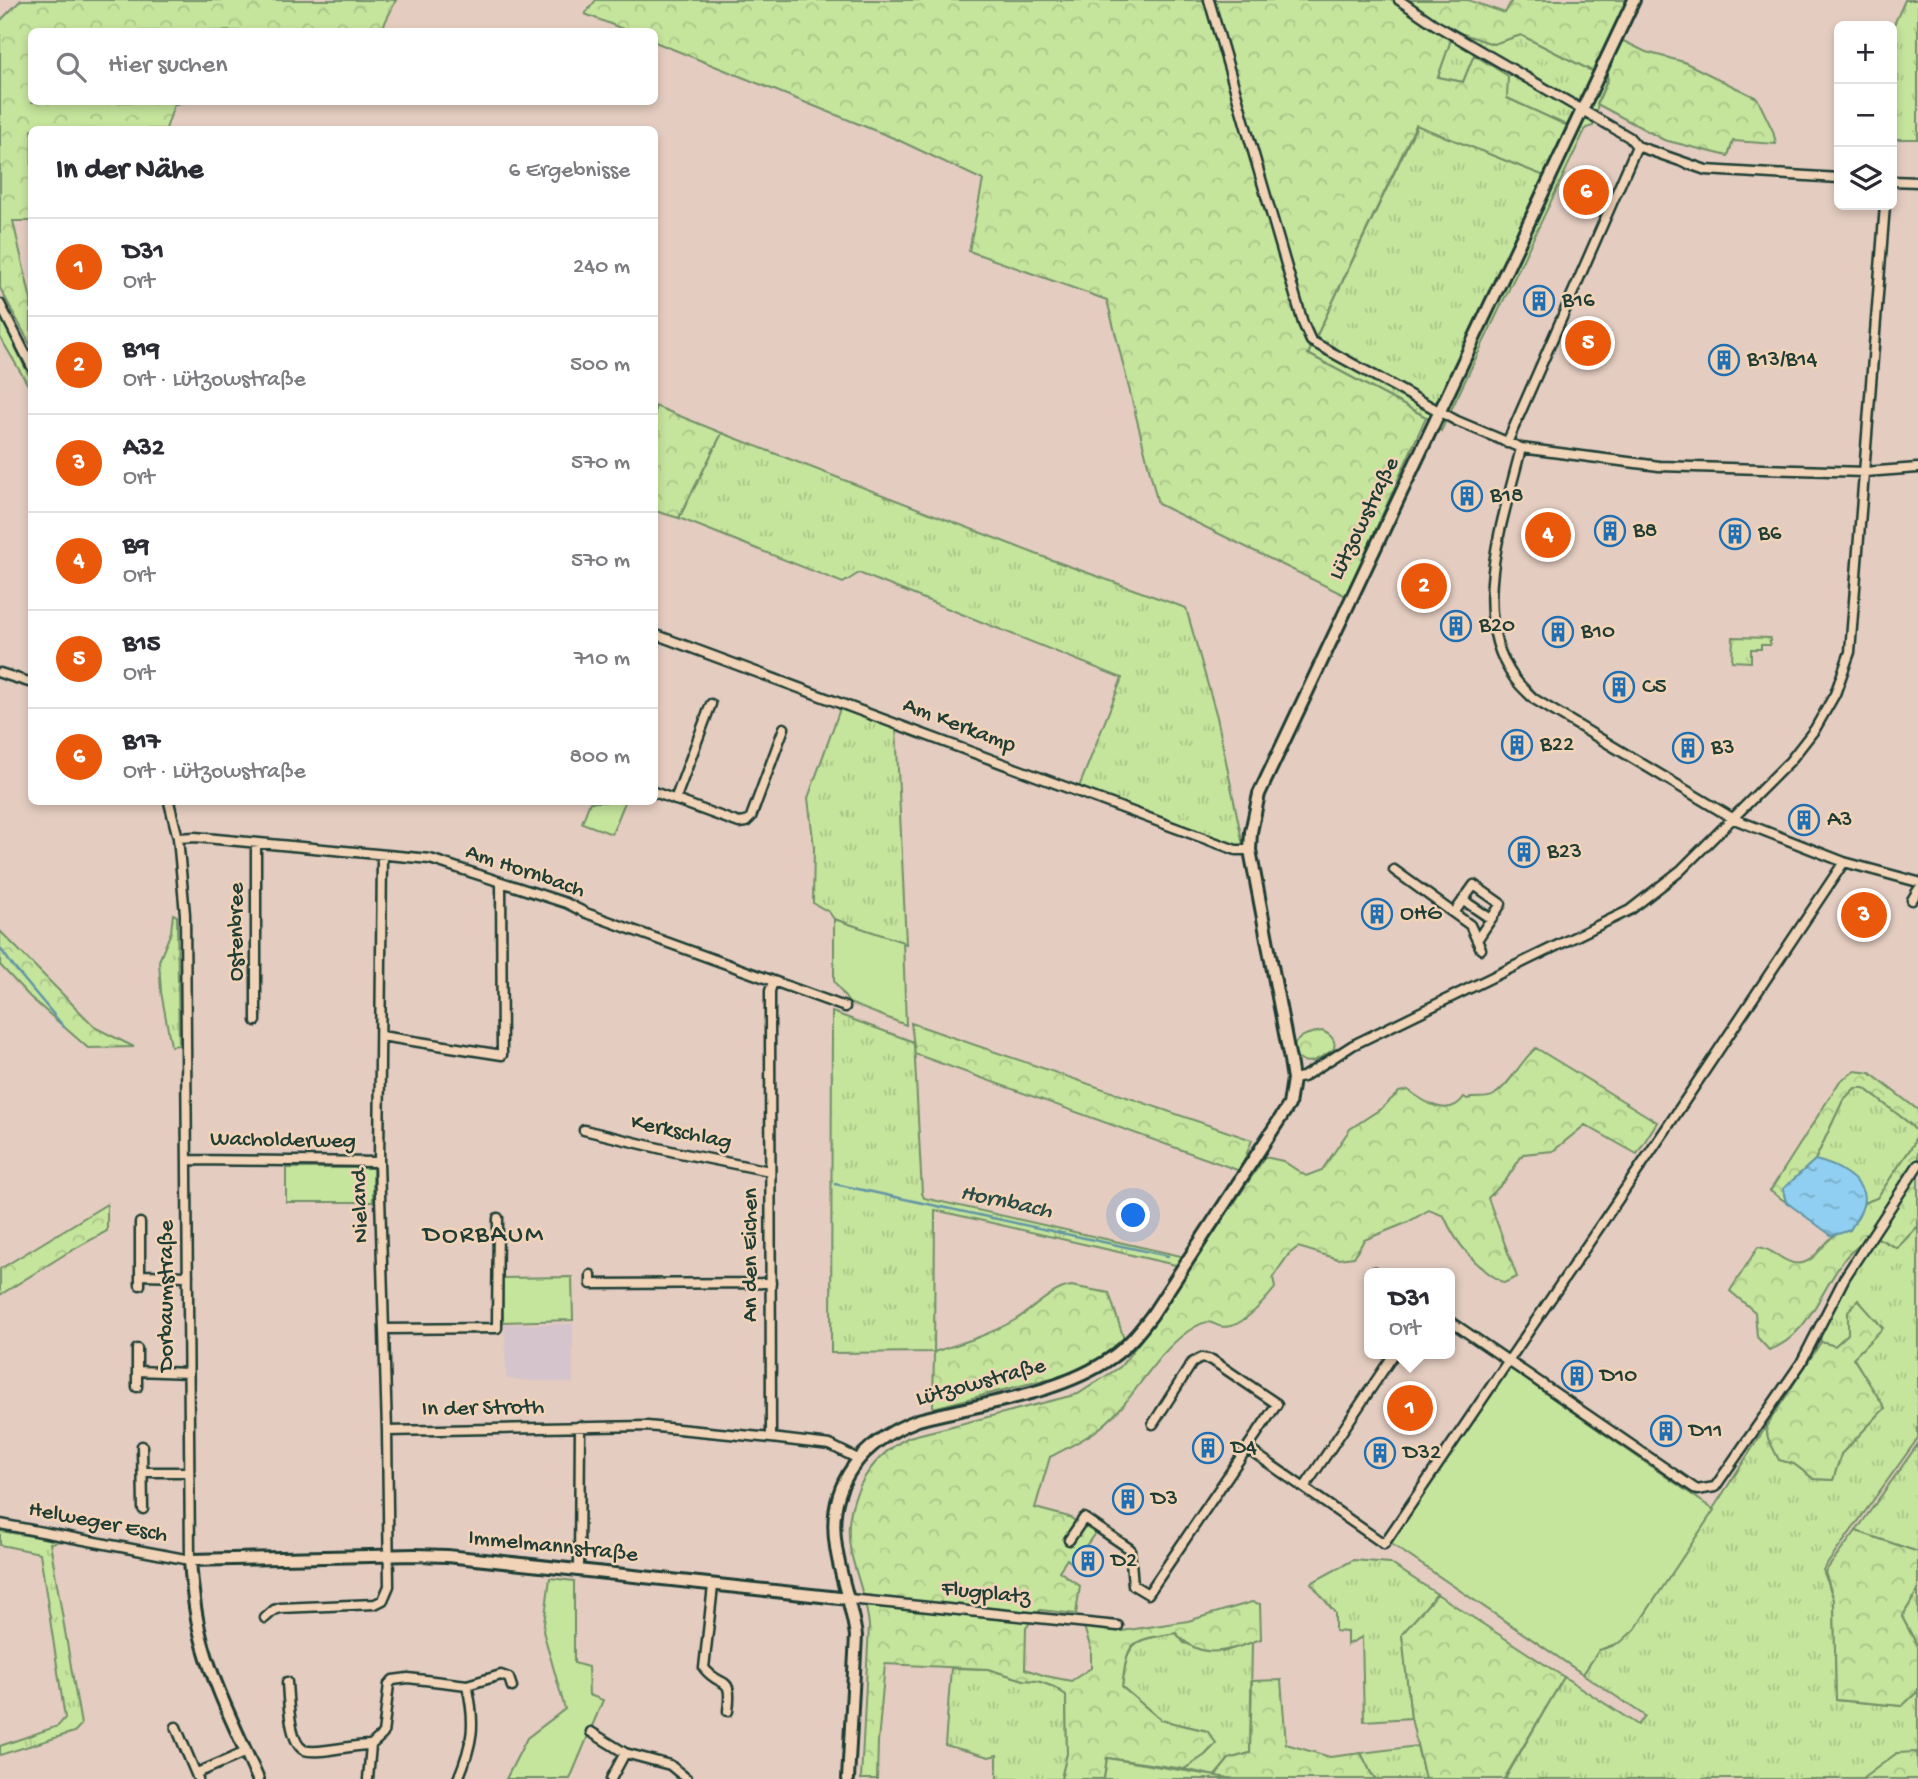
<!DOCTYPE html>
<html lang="de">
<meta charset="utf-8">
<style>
body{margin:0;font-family:"Gochi Hand",sans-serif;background:#f2f2f3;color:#2b2b33}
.controls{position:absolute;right:21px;top:21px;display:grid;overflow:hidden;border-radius:10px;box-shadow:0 4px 10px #0003}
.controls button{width:63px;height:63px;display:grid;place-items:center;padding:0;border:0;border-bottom:2px solid #e1e1e2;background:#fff;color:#2b2b33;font:35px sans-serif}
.you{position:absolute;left:1134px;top:1216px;width:24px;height:24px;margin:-18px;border:5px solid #fff;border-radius:50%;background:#1a73e8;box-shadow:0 0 0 10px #1a73e833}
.badge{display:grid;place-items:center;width:46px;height:46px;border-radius:50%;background:#ea580c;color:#fff;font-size:23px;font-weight:700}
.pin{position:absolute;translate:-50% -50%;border:4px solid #fff;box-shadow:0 2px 7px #0006}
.popup{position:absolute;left:1364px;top:1268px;width:91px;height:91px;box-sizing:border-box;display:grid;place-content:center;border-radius:10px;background:#fff;filter:drop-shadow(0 2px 5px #0005);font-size:23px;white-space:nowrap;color:#7c7c81}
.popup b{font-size:26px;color:#2b2b33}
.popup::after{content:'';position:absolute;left:50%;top:100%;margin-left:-14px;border:14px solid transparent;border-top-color:#fff}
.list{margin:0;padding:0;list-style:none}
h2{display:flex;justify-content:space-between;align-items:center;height:91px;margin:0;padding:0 28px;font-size:30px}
h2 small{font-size:23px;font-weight:400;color:#7c7c81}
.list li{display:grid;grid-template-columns:46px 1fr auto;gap:21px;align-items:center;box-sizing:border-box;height:98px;padding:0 28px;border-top:2px solid #e1e1e2}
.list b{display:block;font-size:26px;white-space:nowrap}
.list p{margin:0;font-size:23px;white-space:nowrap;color:#7c7c81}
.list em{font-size:23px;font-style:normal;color:#7c7c81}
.icon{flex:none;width:38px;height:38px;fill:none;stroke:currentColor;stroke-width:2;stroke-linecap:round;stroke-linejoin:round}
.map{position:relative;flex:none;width:1918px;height:1779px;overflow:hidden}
.search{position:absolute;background:#fff;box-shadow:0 4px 10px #0003;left:28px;top:28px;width:630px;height:77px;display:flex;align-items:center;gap:18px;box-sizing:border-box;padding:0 24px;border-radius:10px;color:#7c7c81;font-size:26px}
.panel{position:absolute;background:#fff;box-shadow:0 4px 10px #0003;left:28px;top:126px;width:630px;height:679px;border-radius:10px}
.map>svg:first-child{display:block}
.built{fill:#d5c4cb}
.grass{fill:url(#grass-tufts);stroke:#729068;stroke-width:2}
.forest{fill:url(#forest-crowns);stroke:#729068;stroke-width:2}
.park{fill:#c5e49c;stroke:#729068;stroke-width:2}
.water{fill:url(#water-ripples);stroke:#6395a5;stroke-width:2}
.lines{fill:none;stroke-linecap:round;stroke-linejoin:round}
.stream{stroke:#6395a5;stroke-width:2.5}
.minor-casing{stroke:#1f3d34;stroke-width:13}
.tertiary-casing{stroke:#1f3d34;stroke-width:16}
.minor{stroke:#f1d3b7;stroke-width:8}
.tertiary{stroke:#f1d3b7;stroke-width:10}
.labels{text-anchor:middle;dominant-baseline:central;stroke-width:5;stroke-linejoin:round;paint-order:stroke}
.poi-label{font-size:23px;fill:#1f3d34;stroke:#f1d3b7;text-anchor:start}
.street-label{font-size:23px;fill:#1f3d34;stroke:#f1d3b7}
.water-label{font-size:24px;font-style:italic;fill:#2a4c47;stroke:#f1d3b7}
.quarter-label{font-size:26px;letter-spacing:2px;fill:#1f3d34;stroke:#f1d3b7}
</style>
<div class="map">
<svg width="1918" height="1779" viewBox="0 0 1918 1779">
<defs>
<pattern id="grass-tufts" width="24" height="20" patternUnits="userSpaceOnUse" patternTransform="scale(1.75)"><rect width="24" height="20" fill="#c5e49c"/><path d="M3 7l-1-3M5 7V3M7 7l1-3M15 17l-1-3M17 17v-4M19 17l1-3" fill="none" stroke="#a9c487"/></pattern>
<pattern id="forest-crowns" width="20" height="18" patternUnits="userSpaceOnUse" patternTransform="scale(1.75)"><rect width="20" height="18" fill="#c5e49c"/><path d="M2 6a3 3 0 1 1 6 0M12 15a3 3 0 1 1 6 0" fill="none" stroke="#a9c487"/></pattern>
<pattern id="water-ripples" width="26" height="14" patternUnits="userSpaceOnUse" patternTransform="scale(1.75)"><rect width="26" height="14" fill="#90cff1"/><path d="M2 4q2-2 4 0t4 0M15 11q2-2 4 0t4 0" fill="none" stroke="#75a9c4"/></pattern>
</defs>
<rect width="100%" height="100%" fill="#e4ccc0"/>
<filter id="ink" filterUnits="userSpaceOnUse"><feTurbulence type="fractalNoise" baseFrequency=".0143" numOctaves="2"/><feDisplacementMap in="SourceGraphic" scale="14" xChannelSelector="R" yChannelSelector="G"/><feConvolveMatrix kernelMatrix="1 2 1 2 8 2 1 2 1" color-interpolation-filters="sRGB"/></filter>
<g filter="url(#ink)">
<!-- built -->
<path class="built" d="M505,1324H573V1383L506,1379Z"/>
<!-- grass -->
<path class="grass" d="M1905,0H1918V139H1892V29Z
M1454,30L1493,44L1521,35L1590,70L1606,72C1609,84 1601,90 1598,102C1596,112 1598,115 1593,126L1586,128L1441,431L1426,417L1308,354L1417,125L1547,177L1570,127L1507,98L1474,56L1463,82L1438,77Z
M0,315L31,380V390L0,337Z
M722,433L1049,559L1186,608L1217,717L1243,845L1230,846L1076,795L1122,678L859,573L843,583L679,518Z
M1733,637L1770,638V645H1761V649H1751V662L1732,661Z
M841,706L896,726L906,944L834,919L829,912L813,903L814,847L808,798Z
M173,914L177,916L179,1045L171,1046L161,992L159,961L171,932Z
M832,1012L914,1042L922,1193L924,1198L1185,1257L1180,1266L935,1210L934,1352L831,1353Z
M1855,1088H1864L1909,1123L1917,1132L1913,1145L1877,1198L1864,1203L1861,1190L1815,1160L1843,1100Z
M1918,1226V1438L1823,1570L1834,1600L1836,1700L1902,1706L1918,1691V1779H1505L1564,1677L1638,1725L1645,1716L1583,1674L1599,1650L1612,1646L1635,1629L1766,1427L1768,1438L1779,1460L1794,1464L1814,1479L1833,1480L1841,1454L1884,1409L1853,1357L1848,1334L1835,1346L1821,1342L1819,1326L1872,1235L1897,1248Z
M1918,1444V1552L1856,1531Z
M0,1531L61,1541L50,1543L81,1725L74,1732L0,1755V1746L58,1726L65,1718L40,1553L0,1545Z
M1353,1560L1390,1563L1437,1594L1402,1634L1411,1718L1364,1721L1362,1637L1347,1645V1632L1335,1631V1613L1311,1583Z
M1918,1590V1647L1902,1617Z
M1176,1633L1184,1643L1223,1652L1252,1642L1250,1753L1229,1759L1215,1776L1184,1769L1205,1755L1216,1744L1207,1731L1161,1720L1122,1687C1128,1640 1130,1641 1176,1633Z
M951,1668L988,1669L1024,1680L1038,1681L1054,1687L1066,1695L1067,1754L1061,1779H997V1755L989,1757L945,1745Z
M1417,1746L1425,1779H1376L1372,1775L1361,1753Z"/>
<!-- forest -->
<path class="forest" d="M21,0H396L381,31L32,32V102H182L174,105L166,129L32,130L31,221H13L31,300V346L0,288V21Z
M596,0H1468L1505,13L1512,0H1630L1613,36L1646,52L1684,62L1757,98L1773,131L1776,144L1733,141L1728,156L1664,140L1597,104L1608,79L1606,72L1590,70L1521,35L1493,44L1454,31L1438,77L1463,82L1474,55L1508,76L1507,98L1570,127L1547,177L1416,125L1308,354L1426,417L1346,596L1158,504L1107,300L969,251L983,180L896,139L655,42L654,32L628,31L585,14Z
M655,406L722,433L679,518L655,511Z
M0,931L96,1028L134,1047L88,1048L30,997L0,965Z
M911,1023L1252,1140L1240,1171L915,1054Z
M1322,1031C1330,1034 1338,1041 1333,1050C1319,1058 1310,1068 1295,1057L1293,1046C1300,1035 1309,1033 1322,1031Z
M1536,1048L1657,1122L1637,1154L1585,1125L1553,1151L1523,1154L1506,1180L1488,1198L1517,1277L1504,1283C1478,1269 1456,1244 1444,1216L1429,1210L1406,1223L1364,1240L1354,1257L1338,1259L1298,1247L1289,1254L1273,1277L1275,1288C1266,1300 1245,1323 1231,1326C1210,1331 1217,1311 1187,1332C1150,1359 1135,1400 1101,1427C1086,1439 1067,1448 1050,1457L1035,1508L1069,1517L1095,1533L1073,1564L1067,1559L1059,1571L1080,1586L1076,1614L1040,1610L1026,1628L1025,1669L1046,1676L1071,1681L1091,1668V1649L1084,1627L1122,1631L1188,1621L1252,1602L1260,1604L1261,1639C1229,1650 1202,1663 1176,1633C1128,1641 1128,1640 1122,1687L1161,1720L1207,1731L1216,1743L1205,1755L1184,1769L1107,1758L1104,1779H1061L1067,1754L1066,1695L1054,1687L1038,1681L1024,1680L988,1669L885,1664L878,1742L877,1779H861L869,1626C867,1601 857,1578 851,1553C841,1505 866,1459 909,1437L1078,1394L1120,1367L1149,1330L1265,1157L1283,1161L1306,1176L1322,1170L1350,1129L1382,1108L1399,1092L1408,1090C1424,1102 1449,1119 1464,1097L1467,1099C1476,1096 1486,1100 1494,1095C1512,1083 1520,1061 1536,1048Z
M1855,1071L1870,1073L1918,1110V1226L1897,1248L1872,1235C1864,1242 1854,1249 1847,1256C1822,1286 1809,1337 1769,1350L1757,1337L1755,1312L1730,1291L1758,1247C1772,1248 1780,1260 1793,1263C1814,1267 1822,1243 1834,1236C1838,1233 1845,1232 1850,1230L1864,1203L1877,1198L1913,1145L1917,1132L1909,1123L1864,1088H1855L1843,1100L1815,1160L1783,1189L1786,1202L1770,1191L1840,1081Z
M107,1204V1231L67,1253L0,1295V1269Z
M1071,1286L1109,1293L1124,1339L1117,1346L1094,1361L1067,1374L933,1408L934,1352C962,1343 989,1335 1015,1320C1034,1309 1049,1290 1071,1286Z
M1858,1300L1883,1328L1853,1358L1885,1408L1841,1454L1833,1480L1814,1479L1794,1464L1779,1460L1768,1438L1766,1427L1821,1342L1835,1346L1848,1334V1312Z
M1856,1531L1918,1552V1590L1902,1617L1918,1647V1691L1902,1706L1836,1700L1834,1600L1825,1572Z
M1437,1594L1564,1677L1504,1779H1425L1411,1718L1402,1634Z
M1281,1680L1286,1744L1330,1757L1361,1753L1372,1775L1376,1779H1234L1215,1776L1229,1759L1250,1753L1252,1681Z
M1917,1752L1918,1779H1862L1897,1753Z"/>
<!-- park -->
<path class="park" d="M590,802H625L612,834L582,823Z
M834,919L903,942L906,1025L849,1003L834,981Z
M286,1168H373V1202H286Z
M572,1277L573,1320L503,1322L502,1278Z
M1509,1368L1714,1510L1635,1629L1621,1642L1599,1650L1583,1674L1390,1543Z
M550,1578L574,1581V1663L588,1667L589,1695L603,1700L570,1779H506L527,1738L565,1709L543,1631Z
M1107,1758L1234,1779H1104Z"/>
<!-- water -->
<path class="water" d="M1815,1160C1834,1164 1870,1181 1863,1205C1861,1214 1854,1222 1850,1230L1832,1236L1786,1202L1783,1189Z"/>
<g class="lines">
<!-- stream -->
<path class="stream" d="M0,948L12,965L64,1027
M835,1184L1168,1256"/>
<!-- minor casing -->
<g class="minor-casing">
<path id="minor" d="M1209,0L1303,323L1311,341L1457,421L1521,448L1659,466L1865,472L1918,468
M1399,0L1434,24L1629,137L1637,146L1706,170L1839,178
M1892,181L1918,182
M0,304L32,367
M1507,443L1637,146
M1521,448C1504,519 1467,614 1515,679C1521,687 1528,693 1534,699L1734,819L1844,862L1918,882
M654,634L1173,827L1236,850H1250
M0,673L32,683
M654,792L739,823L746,822L751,817L784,728
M675,800L711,704
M178,838L195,837L430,859L566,903L586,913L845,1007
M256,844V1021
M1394,870L1470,925L1481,949
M1463,900L1491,919
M1912,900L1918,890
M1454,913L1474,885L1501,904L1477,940
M773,982L770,991V1016L771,1438L830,1445L858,1459
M381,1036L502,1055L501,882
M1293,1079L1303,1077L1353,1045L1630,910L1680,871L1790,761L1815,729L1835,694L1850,652L1885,205
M584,1130L675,1152L770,1171
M187,1160L379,1162
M1375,1272L1377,1273
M140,1275L188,1276
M591,1275V1284L771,1283
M140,1285V1223
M1450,1321L1697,1490L1715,1487L1801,1363L1845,1277L1918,1165
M384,1329L497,1328L498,1218
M137,1349V1387
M137,1371L188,1373
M1153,1424L1192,1363L1201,1358L1212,1360L1277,1404L1247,1448L1384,1544L1666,1129L1844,862
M387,1431L647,1426L771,1438
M142,1446L143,1509
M143,1472H189
M1304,1488L1394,1354
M0,1524L190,1560L185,914L178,838L169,802
M1069,1540L1084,1518L1130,1549L1133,1585L1148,1594L1247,1448
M579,1571L580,1426
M713,1586L704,1668C721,1690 733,1672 728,1711
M849,1599L1118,1626
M265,1618L274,1610L280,1608L375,1604L383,1600L389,1586L387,1431L379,1162L382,856
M287,1682C288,1697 289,1743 304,1750C318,1755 354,1744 371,1745
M176,1727L198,1779
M591,1732L625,1753L670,1765L687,1779
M197,1773L246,1752
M368,1779L371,1745L383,1734L389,1684L393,1680L408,1678L467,1685
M458,1779C473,1743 476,1724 467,1685L501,1675L509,1678L512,1687
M611,1779L625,1753"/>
</g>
<!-- tertiary casing -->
<g class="tertiary-casing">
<path id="tertiary" d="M258,1779C239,1735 216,1691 203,1645C195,1617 192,1588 190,1560L415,1555L447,1556L849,1599
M848,1779L856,1636C852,1606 840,1577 836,1547C826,1484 862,1441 918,1420C978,1404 1061,1394 1111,1358C1128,1346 1140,1331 1152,1315L1289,1105L1293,1079L1290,1060L1250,850L1251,832L1259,794L1634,0"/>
</g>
<!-- minor -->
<use href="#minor" class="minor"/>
<!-- tertiary -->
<use href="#tertiary" class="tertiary"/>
</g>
</g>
<!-- icons -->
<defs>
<g id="building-ring" transform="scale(1.575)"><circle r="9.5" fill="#f1d3b7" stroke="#1f6fb2" stroke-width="1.5"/><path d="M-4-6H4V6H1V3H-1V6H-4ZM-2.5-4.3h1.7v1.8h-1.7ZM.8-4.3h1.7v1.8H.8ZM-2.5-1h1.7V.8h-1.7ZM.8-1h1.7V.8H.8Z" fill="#1f6fb2"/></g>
</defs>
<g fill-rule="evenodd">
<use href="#building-ring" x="1539" y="301"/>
<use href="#building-ring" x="1724" y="360"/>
<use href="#building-ring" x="1467" y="496"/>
<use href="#building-ring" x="1610" y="531"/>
<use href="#building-ring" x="1735" y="534"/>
<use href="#building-ring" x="1456" y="626"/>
<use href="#building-ring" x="1558" y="632"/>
<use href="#building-ring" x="1619" y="687"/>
<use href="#building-ring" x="1517" y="745"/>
<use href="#building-ring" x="1688" y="748"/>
<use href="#building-ring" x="1804" y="820"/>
<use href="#building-ring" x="1524" y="852"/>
<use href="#building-ring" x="1377" y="914"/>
<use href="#building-ring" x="1577" y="1376"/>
<use href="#building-ring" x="1666" y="1431"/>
<use href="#building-ring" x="1208" y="1448"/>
<use href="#building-ring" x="1380" y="1453"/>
<use href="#building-ring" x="1128" y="1499"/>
<use href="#building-ring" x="1088" y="1561"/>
</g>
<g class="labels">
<!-- poi labels -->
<g class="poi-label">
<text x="1562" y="301">B16</text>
<text x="1747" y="360">B13/B14</text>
<text x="1490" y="496">B18</text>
<text x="1633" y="531">B8</text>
<text x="1758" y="534">B6</text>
<text x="1479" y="626">B20</text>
<text x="1581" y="632">B10</text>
<text x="1642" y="687">C5</text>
<text x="1540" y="745">B22</text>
<text x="1711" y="748">B3</text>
<text x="1827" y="820">A3</text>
<text x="1547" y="852">B23</text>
<text x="1400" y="914">OHG</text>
<text x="1600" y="1376">D10</text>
<text x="1689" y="1431">D11</text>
<text x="1231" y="1448">D4</text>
<text x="1403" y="1453">D32</text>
<text x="1151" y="1499">D3</text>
<text x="1111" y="1561">D2</text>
</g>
<!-- street labels -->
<g class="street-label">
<text transform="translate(1365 519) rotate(-64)">Lützowstraße</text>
<text transform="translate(959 726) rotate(21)">Am Kerkamp</text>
<text transform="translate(525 872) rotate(19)">Am Hornbach</text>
<text transform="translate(237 932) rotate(-90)">Ostenbree</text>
<text transform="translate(681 1133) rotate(12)">Kerkschlag</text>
<text transform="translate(283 1141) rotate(1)">Wacholderweg</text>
<text transform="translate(361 1206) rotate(-92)">Nieland</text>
<text transform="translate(751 1255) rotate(-90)">An den Eichen</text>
<text transform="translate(167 1296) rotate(-90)">Dorbaumstraße</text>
<text transform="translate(981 1383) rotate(-15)">Lützowstraße</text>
<text transform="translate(483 1409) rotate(-1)">In der Stroth</text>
<text transform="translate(98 1523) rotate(11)">Helweger Esch</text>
<text transform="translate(553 1547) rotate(6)">Immelmannstraße</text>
<text transform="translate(986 1594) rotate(6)">Flugplatz</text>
</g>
<!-- water labels -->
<g class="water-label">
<text transform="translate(1006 1203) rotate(12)">Hornbach</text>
</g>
<!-- quarter labels -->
<g class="quarter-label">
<text x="484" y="1236">DORBAUM</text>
</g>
</g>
</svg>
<div class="controls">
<button>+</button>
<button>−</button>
<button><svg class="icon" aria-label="layers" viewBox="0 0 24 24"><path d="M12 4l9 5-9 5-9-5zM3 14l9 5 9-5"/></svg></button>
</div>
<div class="you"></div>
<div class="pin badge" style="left:1410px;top:1408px">1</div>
<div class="popup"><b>D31</b>Ort</div>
<div class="pin badge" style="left:1424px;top:586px">2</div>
<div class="pin badge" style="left:1864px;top:915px">3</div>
<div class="pin badge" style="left:1548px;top:535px">4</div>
<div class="pin badge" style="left:1588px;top:343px">5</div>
<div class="pin badge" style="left:1586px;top:192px">6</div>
<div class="search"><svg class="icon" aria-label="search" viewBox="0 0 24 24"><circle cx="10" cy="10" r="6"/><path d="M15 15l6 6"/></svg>Hier suchen</div>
<section class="panel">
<h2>In der Nähe<small>6 Ergebnisse</small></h2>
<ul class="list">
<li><span class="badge">1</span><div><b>D31</b><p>Ort</p></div><em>240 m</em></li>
<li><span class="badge">2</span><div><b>B19</b><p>Ort · Lützowstraße</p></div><em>500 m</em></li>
<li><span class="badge">3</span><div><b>A32</b><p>Ort</p></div><em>570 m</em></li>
<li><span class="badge">4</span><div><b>B9</b><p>Ort</p></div><em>570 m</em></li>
<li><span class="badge">5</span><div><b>B15</b><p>Ort</p></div><em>710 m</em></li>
<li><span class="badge">6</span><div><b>B17</b><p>Ort · Lützowstraße</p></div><em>800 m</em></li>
</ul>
</section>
</div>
